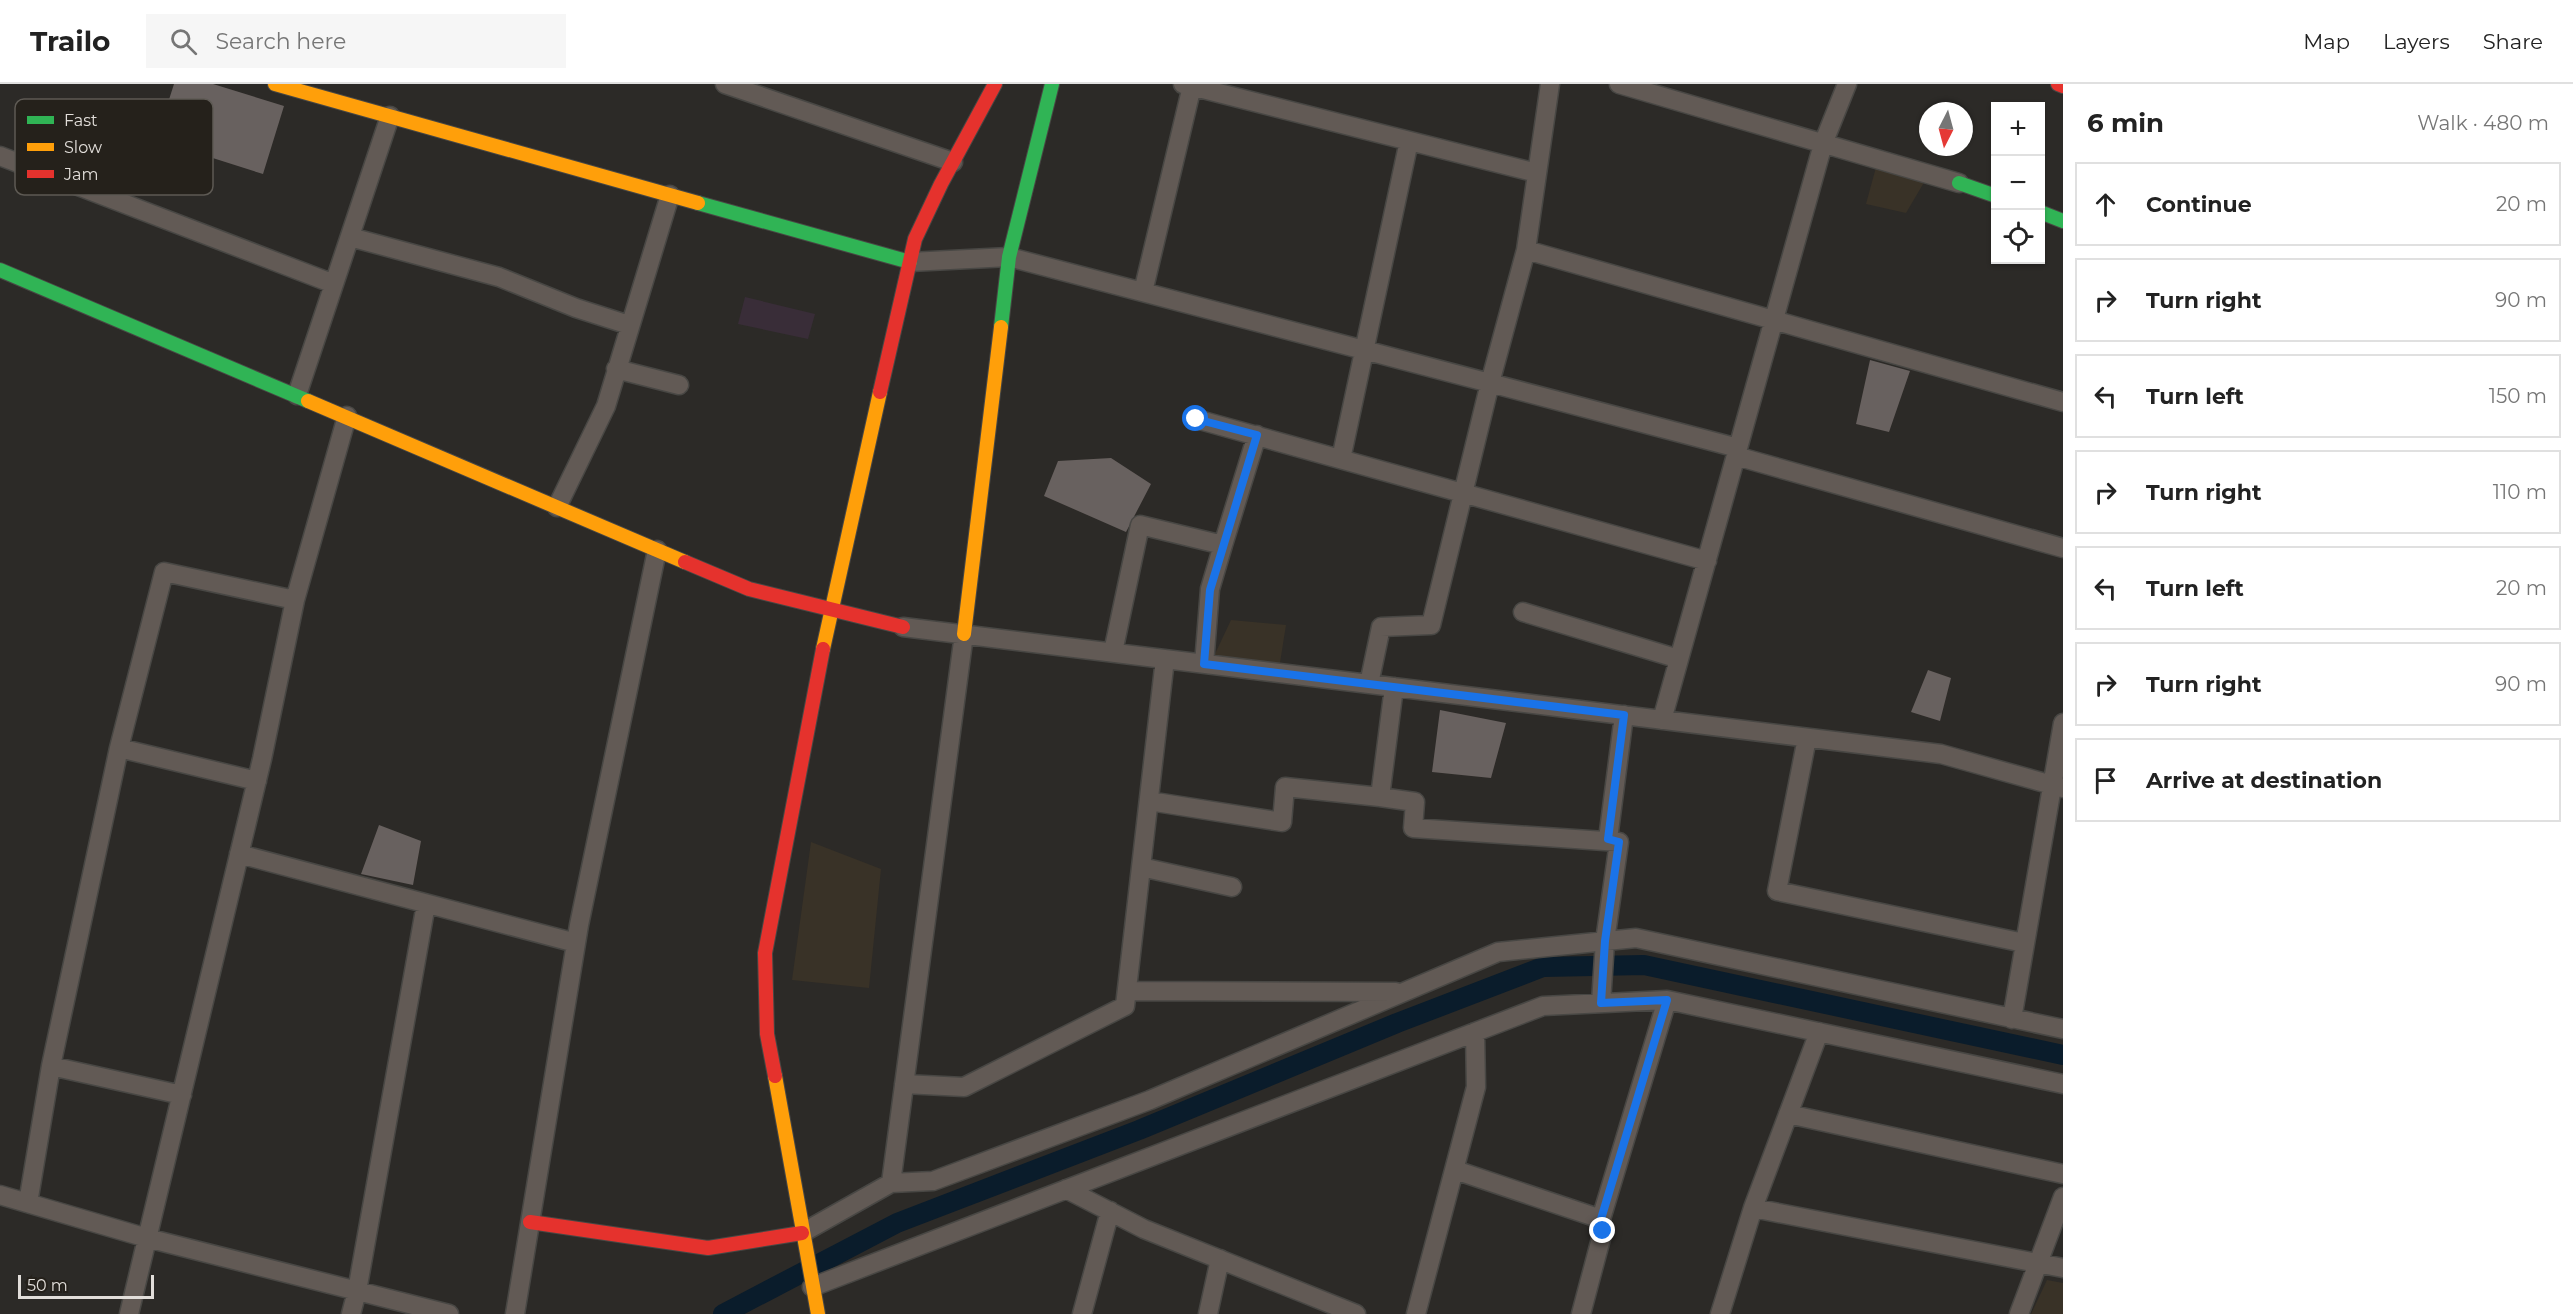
<!DOCTYPE html>
<meta charset="utf-8">
<style>
body{margin:0;font-family:Montserrat,sans-serif;background:#f6f6f6;color:#222}
.controls{position:absolute;right:18px;top:18px;display:grid;overflow:hidden;border-radius:0px;box-shadow:0 2px 4px #0004}
.controls button{width:54px;height:54px;display:grid;place-items:center;padding:0;border:0;border-bottom:2px solid #e0e0e0;background:#fff;color:#222;font:30px sans-serif}
.compass{position:absolute;left:1919px;top:18px;width:54px;height:54px;border-radius:50%;background:#fff;box-shadow:0 2px 4px #0004;rotate:186deg}
.scale{position:absolute;left:18px;bottom:15px;width:136px;box-sizing:border-box;padding-left:6px;border:3px solid #e2deda;border-top:0;font-size:16px;line-height:21px;white-space:nowrap;color:#e2deda;-webkit-text-stroke:4px #25211b;paint-order:stroke}
.stop{position:absolute;width:18px;height:18px;margin:-14px;border:4px solid #1a73e8;border-radius:50%;background:#fff}
.stop.end{background:#1a73e8;border-color:#fff;box-shadow:0 2px 6px #0008}
.list{margin:0;padding:0;list-style:none}
h2{display:flex;justify-content:space-between;align-items:center;height:78px;margin:0;padding:0 24px;font-size:26px}
h2 small{font-size:20px;font-weight:400;color:#767676}
.list li{display:grid;grid-template-columns:39px 1fr auto;gap:18px;align-items:center;box-sizing:border-box;height:84px;margin:0 12px 12px;padding:0 12px;border:2px solid #e0e0e0;border-radius:0px}
.list b{display:block;font-size:22px;white-space:nowrap}
.list em{font-size:20px;font-style:normal;color:#767676}
.icon{flex:none;width:33px;height:33px;fill:none;stroke:currentColor;stroke-width:2;stroke-linecap:round;stroke-linejoin:round}
.map{position:relative;flex:none;width:2063px;height:1230px;overflow:hidden}
header{display:flex;align-items:center;gap:36px;box-sizing:border-box;height:84px;padding:0 30px;background:#fff;border-bottom:2px solid #e0e0e0}
header strong{font-size:28px}
nav{display:flex;gap:33px;margin-inline-start:auto;font-size:21px}
.search{width:420px;height:54px;background:#f6f6f6;display:flex;align-items:center;gap:15px;box-sizing:border-box;padding:0 21px;border-radius:0px;color:#767676;font-size:22px}
main{display:flex}
aside{flex:1;background:#fff}
.map>svg:first-child{display:block}
.built{fill:#393227}
.medical{fill:#392d38}
.lines{fill:none;stroke-linecap:round;stroke-linejoin:round}
.canal{stroke:#0a1c2b;stroke-width:20}
.building{fill:#68615f}
.street-casing{stroke:#484744;stroke-width:21}
.fast-casing{stroke:#484744;stroke-width:16}
.slow-casing{stroke:#484744;stroke-width:16}
.jam-casing{stroke:#484744;stroke-width:16}
.street{stroke:#625a55;stroke-width:18}
.fast{stroke:#30b455;stroke-width:14}
.slow{stroke:#ff9f0a;stroke-width:14}
.jam{stroke:#e5322d;stroke-width:14}
.route{stroke:#1a73e8;stroke-width:8}
.key{fill:#25211b;stroke:#5e5a54;stroke-width:1.5}
.key-label{font-size:16px;fill:#e2deda}
</style>
<header>
<strong>Trailo</strong>
<div class="search"><svg class="icon" aria-label="search" viewBox="0 0 24 24"><circle cx="10" cy="10" r="6"/><path d="M15 15l6 6"/></svg>Search here</div>
<nav><a>Map</a><a>Layers</a><a>Share</a></nav>
</header>
<main>
<div class="map">
<svg width="2063" height="1230" viewBox="0 0 2063 1230">
<rect width="100%" height="100%" fill="#2c2a27"/>
<!-- built -->
<path class="built" d="M1878,76L1929,90L1906,129L1866,120Z
M1231,536L1286,541L1279,585L1214,572Z
M811,758L881,785L869,904L792,896Z
M2047,1196L2063,1199V1230H2031Z"/>
<!-- medical -->
<path class="medical" d="M745,213L815,230L808,255L738,240Z"/>
<g class="lines">
<!-- canal -->
<path class="canal" d="M723,1230L897,1139L1139,1046L1397,939L1543,883L1644,881L2063,971"/>
</g>
<!-- building -->
<path class="building" d="M174,0H213L284,22L263,90L156,56Z
M1870,276L1910,287L1889,348L1856,340Z
M1111,374L1151,400L1126,448L1044,412L1058,377Z
M1928,586L1951,594L1940,637L1911,628Z
M1440,626L1506,639L1491,694L1432,688Z
M379,741L421,757L413,801L361,790Z"/>
<g class="lines">
<!-- street casing -->
<g class="street-casing">
<path id="street" d="M725,0L953,78
M1183,0L1537,89
M1619,0L1959,99
M0,72L334,200
M350,153L499,193L576,224L629,241
M1526,166L1550,0
M910,178L1009,173L1738,364
M1143,208L1192,2
M616,285L679,301
M297,311L390,32
M1196,335L1707,477
M1736,372L2063,464
M1341,375L1409,57
M557,423L606,322L670,111
M1523,528L1679,575
M903,543L1941,670L2063,704
M1113,568L1140,441L1223,461L1257,351
M1204,580L1210,505L1223,461
M1369,600L1381,543L1431,541L1490,299L1526,166L2063,318
M1662,636L1823,60L1847,0
M1807,654L1777,807L2024,859
M119,664L164,488L295,516
M1380,713L1415,718L1413,744L1619,758L1605,857L1601,919
M1149,717L1282,738L1285,703L1380,713L1394,603
M1608,755L1624,631
M239,770L576,859
M1141,783L1232,803
M1127,907L1396,908
M2012,935L2063,639
M904,1000L964,1003L1125,922L1165,575
M182,1011L51,982L119,664L257,697
M1788,1030L2063,1090
M1455,1086L1601,1135
M891,1099L933,1097L1150,1016L1498,868L1636,854L2063,945
M1066,1105L1144,1145L1356,1230
M0,1111L147,1154L449,1230
M28,1119L51,982
M1753,1124L2063,1184
M802,1149L891,1099L964,550
M812,1203L1543,922L1667,916L2063,1000
M129,1230L262,675L295,516L347,332
M351,1230L357,1207L426,820
M515,1230L579,841L657,466
M1082,1230L1110,1127
M1208,1230L1220,1175
M1416,1230L1476,1003L1475,948
M1581,1230L1603,1147L1601,1135L1667,916
M1720,1230L1753,1124L1819,948
M2019,1230L2063,1113"/>
</g>
<!-- fast casing -->
<g class="fast-casing">
<path id="fast" d="M1959,99L1996,112
M698,119L910,178
M2040,128L2063,137
M0,186L308,317
M1001,243L1009,173L1052,0"/>
</g>
<!-- slow casing -->
<g class="slow-casing">
<path id="slow" d="M275,0L698,119
M308,317L685,478
M964,550L1001,243
M823,565L880,308
M775,992L818,1230"/>
</g>
<!-- jam casing -->
<g class="jam-casing">
<path id="jam" d="M2058,0L2063,2
M880,308L915,155L941,100L995,0
M685,478L749,505L903,543
M775,992L767,950L765,869L823,565
M530,1138L708,1164L802,1149"/>
</g>
<!-- street -->
<use href="#street" class="street"/>
<!-- fast -->
<use href="#fast" class="fast"/>
<!-- slow -->
<use href="#slow" class="slow"/>
<!-- jam -->
<use href="#jam" class="jam"/>
</g>
<g class="lines">
<!-- route -->
<path class="route" d="M1196,335L1257,351L1210,506L1204,580L1624,631L1608,755L1619,758L1605,857L1601,919L1667,916L1601,1135L1603,1147"/>
</g>
<!-- legend -->
<rect x="15" y="15" width="198" height="96" rx="9" class="key"/>
<rect x="27" y="32" width="27" height="8" fill="#30b455"/>
<rect x="27" y="59" width="27" height="8" fill="#ff9f0a"/>
<rect x="27" y="86" width="27" height="8" fill="#e5322d"/>
<g class="key-label">
<text x="64" y="42">Fast</text>
<text x="64" y="69">Slow</text>
<text x="64" y="96">Jam</text>
</g>
</svg>
<div class="controls">
<button>+</button>
<button>−</button>
<button><svg class="icon" aria-label="locate" viewBox="0 0 24 24"><circle cx="12" cy="12" r="6"/><path d="M12 2v4M12 18v4M2 12h4M18 12h4"/></svg></button>
</div>
<svg class="compass" viewBox="-18 -18 36 36"><path d="M0-13l5 13h-10z" fill="#e53935"/><path d="M0 13l5-13h-10z" fill="#767676"/></svg>
<div class="scale">50 m</div>
<div class="stop" style="left:1196px;top:335px"></div>
<div class="stop end" style="left:1603px;top:1147px"></div>
</div>
<aside>
<h2>6 min<small>Walk · 480 m</small></h2>
<ul class="list">
<li><svg class="icon" aria-label="ahead" viewBox="0 0 24 24"><path d="M12 20V5M6 11l6-6 6 6"/></svg><div><b>Continue</b></div><em>20 m</em></li>
<li><svg class="icon" aria-label="right" viewBox="0 0 24 24"><path d="M7 20v-9h11M14 6l5 5-5 5"/></svg><div><b>Turn right</b></div><em>90 m</em></li>
<li><svg class="icon" aria-label="left" viewBox="0 0 24 24"><path d="M17 20v-9H6M10 6l-5 5 5 5"/></svg><div><b>Turn left</b></div><em>150 m</em></li>
<li><svg class="icon" aria-label="right" viewBox="0 0 24 24"><path d="M7 20v-9h11M14 6l5 5-5 5"/></svg><div><b>Turn right</b></div><em>110 m</em></li>
<li><svg class="icon" aria-label="left" viewBox="0 0 24 24"><path d="M17 20v-9H6M10 6l-5 5 5 5"/></svg><div><b>Turn left</b></div><em>20 m</em></li>
<li><svg class="icon" aria-label="right" viewBox="0 0 24 24"><path d="M7 20v-9h11M14 6l5 5-5 5"/></svg><div><b>Turn right</b></div><em>90 m</em></li>
<li><svg class="icon" aria-label="arrive" viewBox="0 0 24 24"><path d="M6 21V4h12l-3 4 3 4H6"/></svg><div><b>Arrive at destination</b></div></li>
</ul>
</aside>
</main>
